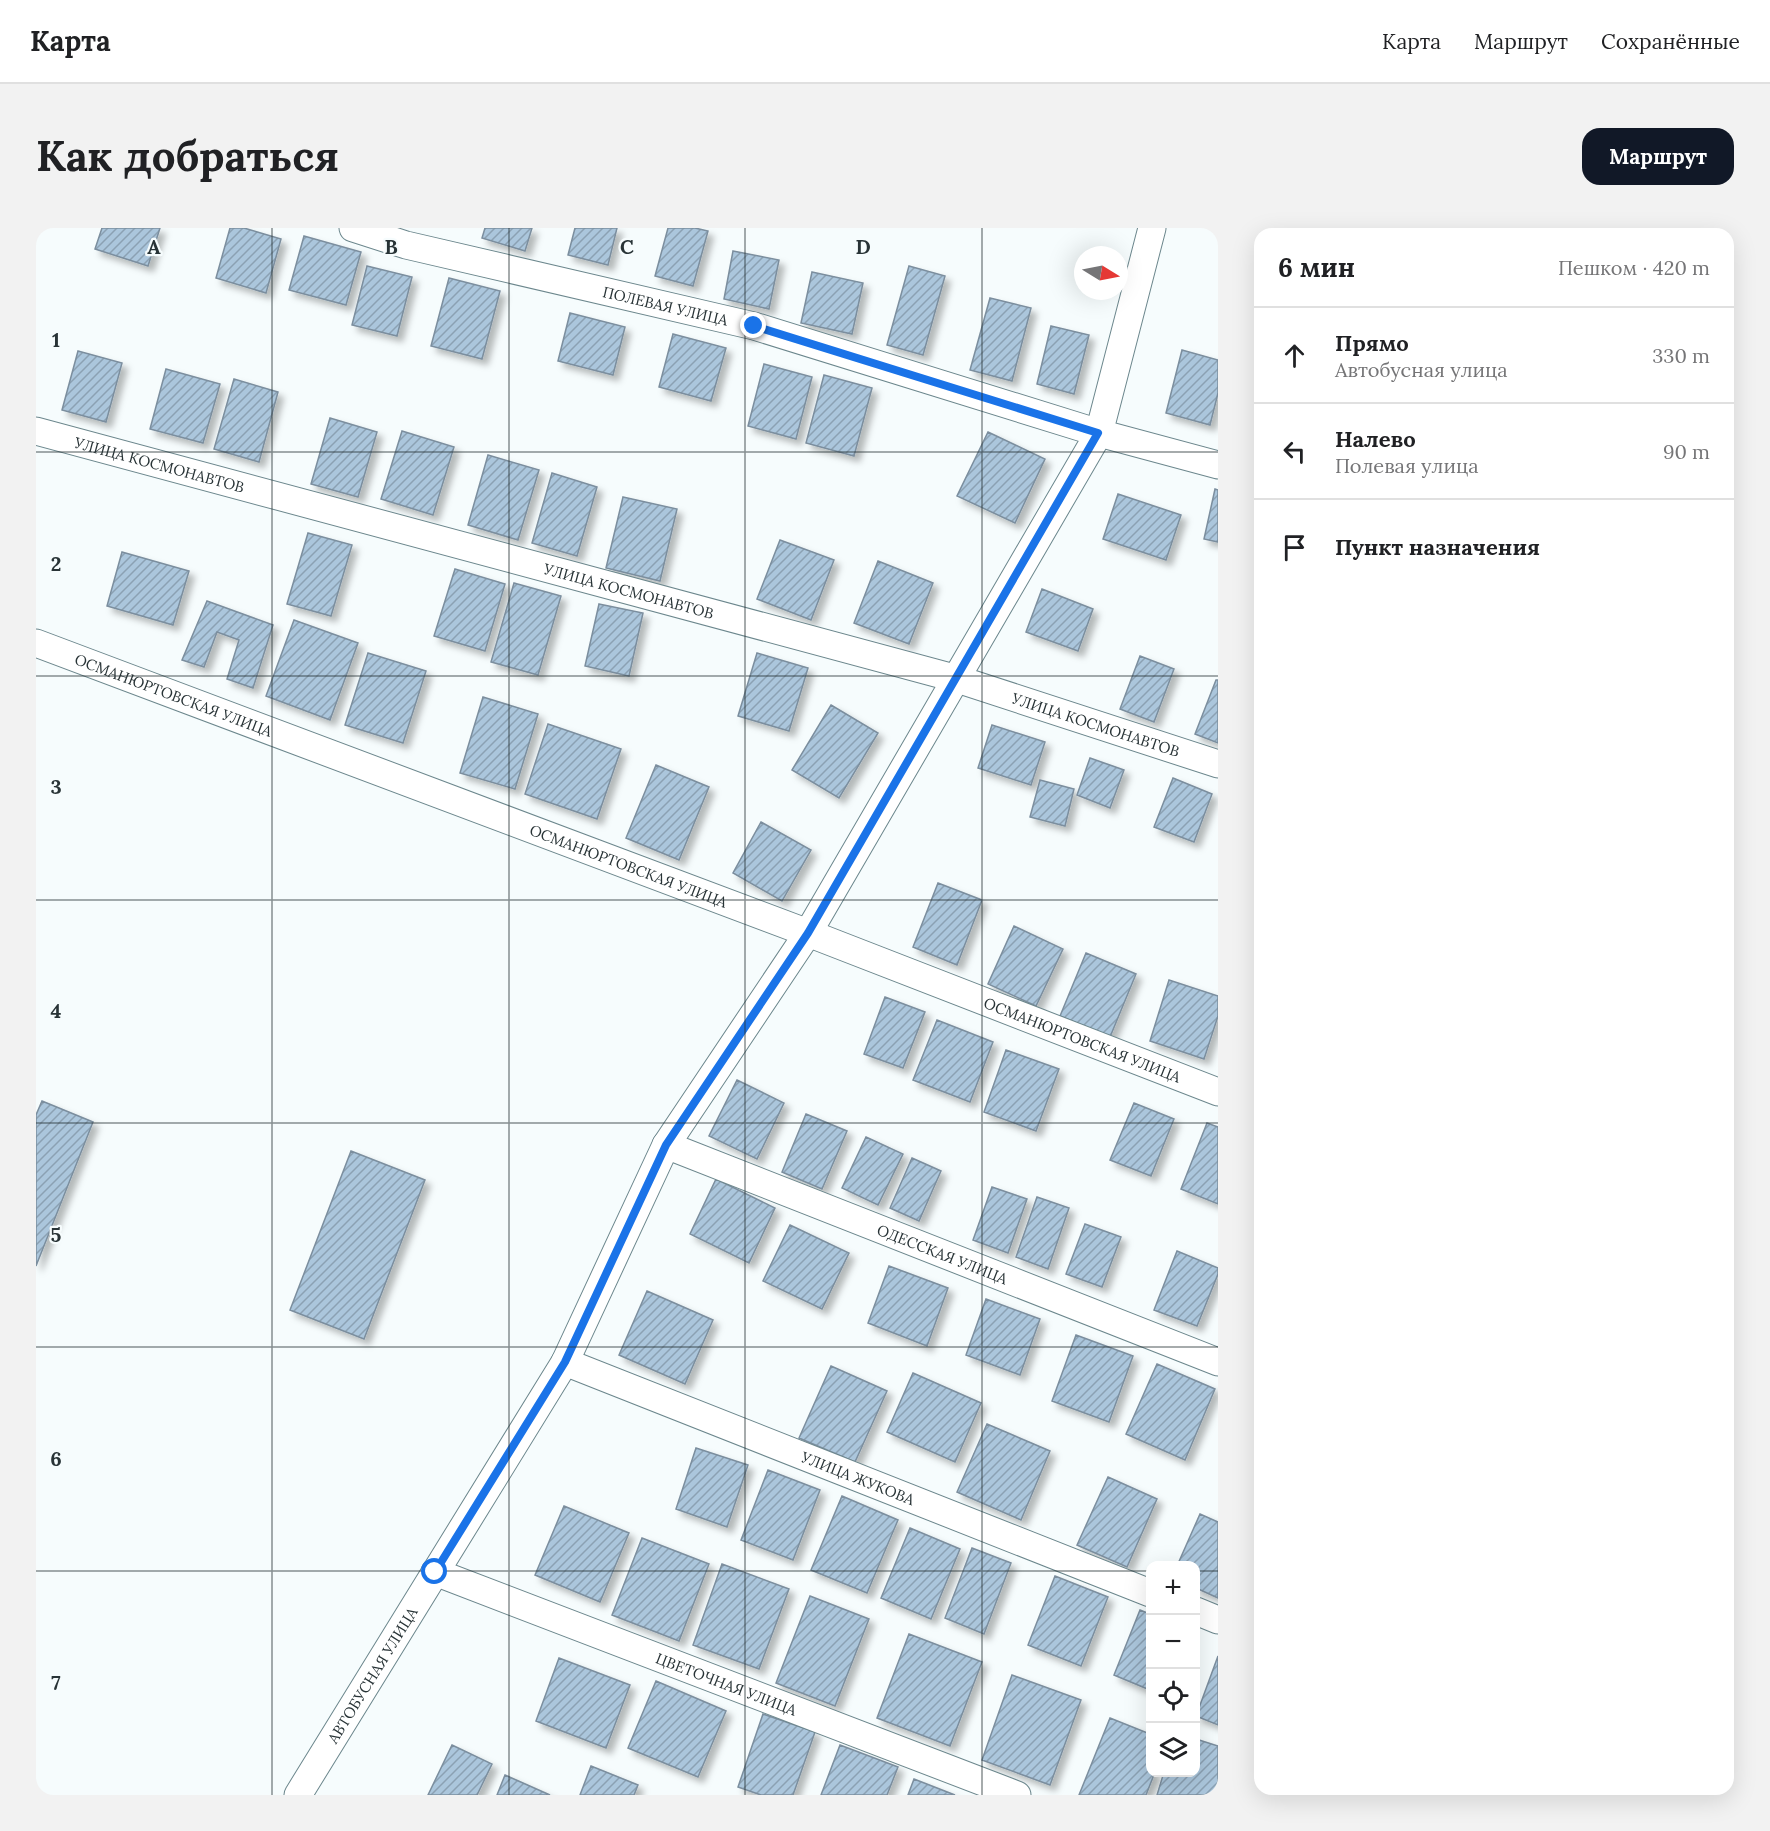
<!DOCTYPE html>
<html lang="ru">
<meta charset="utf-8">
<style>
body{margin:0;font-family:Lora,serif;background:#f2f2f2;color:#202124}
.controls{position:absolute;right:18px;bottom:18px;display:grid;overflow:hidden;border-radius:12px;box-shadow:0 6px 24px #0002}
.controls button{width:54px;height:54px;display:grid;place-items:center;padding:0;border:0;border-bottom:2px solid #e0e0e0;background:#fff;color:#202124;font:30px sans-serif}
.compass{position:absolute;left:1038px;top:18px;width:54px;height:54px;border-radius:50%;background:#fff;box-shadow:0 6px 24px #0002;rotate:100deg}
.stop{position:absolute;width:18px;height:18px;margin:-14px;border:4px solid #1a73e8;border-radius:50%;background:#fff}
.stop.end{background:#1a73e8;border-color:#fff;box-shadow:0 2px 6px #0008}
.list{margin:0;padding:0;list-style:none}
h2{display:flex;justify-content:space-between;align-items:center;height:78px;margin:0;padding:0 24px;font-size:26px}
h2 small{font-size:20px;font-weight:400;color:#757577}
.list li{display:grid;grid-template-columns:39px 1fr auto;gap:18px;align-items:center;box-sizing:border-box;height:96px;padding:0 24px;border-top:2px solid #e0e0e0}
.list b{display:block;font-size:22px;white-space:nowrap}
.list p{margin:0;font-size:20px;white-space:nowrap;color:#757577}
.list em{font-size:20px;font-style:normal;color:#757577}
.icon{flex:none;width:33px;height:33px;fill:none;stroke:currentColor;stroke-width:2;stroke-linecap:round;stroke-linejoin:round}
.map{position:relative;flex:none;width:1182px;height:1567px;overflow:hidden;border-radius:18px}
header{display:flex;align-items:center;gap:36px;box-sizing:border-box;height:84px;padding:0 30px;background:#fff;border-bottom:2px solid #e0e0e0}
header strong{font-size:28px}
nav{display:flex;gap:33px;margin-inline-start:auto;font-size:21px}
.intro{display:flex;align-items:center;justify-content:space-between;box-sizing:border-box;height:144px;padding:0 36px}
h1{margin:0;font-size:42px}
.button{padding:15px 27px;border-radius:18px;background:#111827;color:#fff;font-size:21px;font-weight:700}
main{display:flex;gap:36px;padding:0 36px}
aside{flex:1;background:#fff;border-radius:18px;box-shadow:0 6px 24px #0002}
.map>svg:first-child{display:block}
.building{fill:url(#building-hatch);stroke:#7b8e9e;stroke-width:1.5;filter:url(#shadow)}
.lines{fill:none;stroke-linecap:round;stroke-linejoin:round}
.minor-casing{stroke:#6c878d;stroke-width:29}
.minor{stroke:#fff;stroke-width:27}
.route{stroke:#1a73e8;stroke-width:8}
.grid{fill:none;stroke:#283336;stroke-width:1.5;stroke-opacity:0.55}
.labels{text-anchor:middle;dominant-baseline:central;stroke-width:4.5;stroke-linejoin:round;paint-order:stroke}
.street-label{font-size:15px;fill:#283336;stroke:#f6fcfd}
.grid-label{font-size:20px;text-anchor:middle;font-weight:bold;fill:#283336;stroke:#f6fcfd;stroke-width:4.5;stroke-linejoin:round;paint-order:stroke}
</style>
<header>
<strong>Карта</strong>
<nav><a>Карта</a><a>Маршрут</a><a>Сохранённые</a></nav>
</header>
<div class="intro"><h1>Как добраться</h1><a class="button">Маршрут</a></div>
<main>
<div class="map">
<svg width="1182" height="1567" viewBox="0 0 1182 1567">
<defs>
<pattern id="building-hatch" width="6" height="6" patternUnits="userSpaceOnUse" patternTransform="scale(1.5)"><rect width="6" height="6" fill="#abc6dc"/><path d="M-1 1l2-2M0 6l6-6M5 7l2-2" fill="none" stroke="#8ba1b3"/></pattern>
<filter id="shadow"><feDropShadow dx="5.5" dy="5.5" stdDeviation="3" flood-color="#0004"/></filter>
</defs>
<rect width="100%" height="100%" fill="#f6fcfd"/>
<!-- building -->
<path class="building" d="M66,0H124L112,38L59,21Z
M194,0H208L245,11L230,65L180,50Z
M449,0H496L489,23L446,10Z
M539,0H581L572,37L532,27Z
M632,0H659L672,3L657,58L619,48Z
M268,8L325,24L310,77L253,62Z
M697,23L743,32L733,81L688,71Z
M331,38L376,49L361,108L316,97Z
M873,38L909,48L887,127L851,117Z
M776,44L827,55L816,106L765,95Z
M413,50L464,63L446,131L395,118Z
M954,70L995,80L976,153L934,142Z
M534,85L589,99L577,147L522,133Z
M1015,98L1053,107L1038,166L1001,156Z
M637,106L690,120L675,173L623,159Z
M1146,122L1182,132V165L1174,197L1130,185Z
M42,123L86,135L70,194L26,182Z
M728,136L776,149L760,211L712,198Z
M130,141L184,156L167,215L114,201Z
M788,147L836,160L818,228L770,215Z
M198,151L242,164L223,234L178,221Z
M294,190L341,204L322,269L275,256Z
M366,203L418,219L397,287L345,271Z
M952,204L1009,231L979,295L921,268Z
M452,227L503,242L482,312L432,297Z
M516,245L561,259L541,328L496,315Z
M1179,261L1182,262V314L1168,311Z
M1082,266L1145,287L1130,332L1067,311Z
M587,269L641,281L624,353L570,340Z
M272,305L316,317L295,388L251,376Z
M744,312L798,332L775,392L721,371Z
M86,324L153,343L137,397L71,378Z
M842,333L897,355L873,416L818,395Z
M419,341L469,356L449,423L398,408Z
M478,355L525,368L502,447L455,434Z
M1006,361L1057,381L1042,423L990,404Z
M171,373L237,397L217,460L191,451L203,412L181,404L168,439L146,432Z
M563,376L607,385L593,448L549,438Z
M258,392L322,415L294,492L230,468Z
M332,425L390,443L367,515L309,497Z
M721,425L772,440L753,503L702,488Z
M1104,428L1138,441L1118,494L1084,481Z
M1180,452H1182V515L1159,506Z
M447,469L502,486L479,561L424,545Z
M795,477L842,505L803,570L756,542Z
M512,496L585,521L561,591L489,566Z
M956,497L1009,514L995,557L942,540Z
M1054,530L1088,542L1074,580L1041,567Z
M620,537L673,559L643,632L590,610Z
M1137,550L1176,566L1158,614L1118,599Z
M1004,552L1038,561L1029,598L994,589Z
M725,594L775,622L746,673L697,645Z
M902,655L946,672L921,737L877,719Z
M978,698L1027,721L1000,778L952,756Z
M1050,725L1100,746L1074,809L1024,788Z
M1133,752L1182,768V788L1168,831L1114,813Z
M849,769L889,784L867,840L828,826Z
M901,792L957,814L934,874L877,852Z
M970,822L1023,841L1000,903L948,884Z
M701,852L748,875L721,931L673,908Z
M6,873L57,894L0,1038V887Z
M1098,875L1138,891L1115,948L1074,932Z
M770,886L811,903L786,961L746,944Z
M1171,895L1182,899V976L1145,961Z
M830,909L867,926L842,977L806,960Z
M315,923L389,952L328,1111L254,1082Z
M876,930L905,943L883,993L854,980Z
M680,951L739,980L713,1035L654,1006Z
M956,959L991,971L972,1025L937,1012Z
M1001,969L1033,980L1012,1041L980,1029Z
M1049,996L1085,1009L1066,1059L1030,1046Z
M754,997L813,1025L786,1081L727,1053Z
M1141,1023L1182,1040V1046L1161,1098L1118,1082Z
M853,1038L912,1060L891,1118L832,1095Z
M611,1063L677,1092L649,1156L583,1127Z
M950,1071L1004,1091L984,1147L930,1127Z
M1040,1107L1097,1128L1073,1194L1016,1173Z
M1121,1136L1179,1161L1149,1232L1090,1206Z
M795,1138L851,1163L819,1234L763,1210Z
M877,1145L945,1175L919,1234L851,1204Z
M951,1196L1014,1223L985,1292L921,1264Z
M660,1220L712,1237L691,1299L640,1281Z
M732,1242L784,1262L757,1332L705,1312Z
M1072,1249L1121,1271L1091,1339L1041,1317Z
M806,1268L862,1292L831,1365L775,1342Z
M528,1278L593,1305L564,1374L499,1347Z
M1164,1286L1182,1294V1370L1160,1360V1338H1141Z
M874,1300L924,1321L895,1391L845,1370Z
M606,1310L673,1336L643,1413L576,1387Z
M936,1320L975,1335L948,1406L909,1390Z
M686,1336L753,1361L723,1441L657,1417Z
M1019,1348L1072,1369L1045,1438L992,1417Z
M774,1368L833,1391L799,1478L740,1455Z
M1104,1382L1114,1386V1462L1078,1447Z
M873,1406L946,1434L914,1518L841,1490Z
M1182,1428V1497L1160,1488Z
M523,1430L594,1457L570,1520L500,1493Z
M976,1447L1045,1472L1014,1557L946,1532Z
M620,1453L690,1483L662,1549L592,1520Z
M727,1486L779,1504L757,1567H725L702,1559Z
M1074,1490L1114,1506V1544H1119L1110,1567H1043Z
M1160,1511L1182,1518V1567H1121L1128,1544H1160Z
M416,1517L456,1536L441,1567H392Z
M804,1517L862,1539L851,1567H785Z
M555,1538L602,1557L598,1567H544Z
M469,1547L514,1567H461Z
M878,1551L919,1567H872Z"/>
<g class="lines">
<!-- minor casing -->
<g class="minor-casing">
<g id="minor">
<path id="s1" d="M317,0L370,17L718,98L1063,205L1182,237"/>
<path id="s2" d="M0,203L918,450L1182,536"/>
<path id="s3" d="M0,415L772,705L1182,864"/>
<path id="s4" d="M630,917L1182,1134"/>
<path id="s5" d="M529,1134L1114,1365"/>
<path id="s6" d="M399,1344L981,1567"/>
<path d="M1160,1383L1182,1392"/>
<path id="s7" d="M262,1567L529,1134L630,917L772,705L1063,205L1116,0"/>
</g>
</g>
<!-- minor -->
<use href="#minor" class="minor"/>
</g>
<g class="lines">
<!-- route -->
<path class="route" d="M399,1344L529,1134L630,917L772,705L1062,205L718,98"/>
</g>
<!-- grid -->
<path class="grid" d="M236,0V1567M473,0V1567M709,0V1567M946,0V1567M0,224H1182M0,448H1182M0,672H1182M0,895H1182M0,1119H1182M0,1343H1114M1160,1343H1182"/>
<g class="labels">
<!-- street labels -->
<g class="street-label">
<text stroke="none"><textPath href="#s1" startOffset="322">ПОЛЕВАЯ УЛИЦА</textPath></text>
<text stroke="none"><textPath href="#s2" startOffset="128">УЛИЦА КОСМОНАВТОВ</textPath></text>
<text stroke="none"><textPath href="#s2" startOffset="614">УЛИЦА КОСМОНАВТОВ</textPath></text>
<text stroke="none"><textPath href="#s3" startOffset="147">ОСМАНЮРТОВСКАЯ УЛИЦА</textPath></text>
<text stroke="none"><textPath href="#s2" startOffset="1100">УЛИЦА КОСМОНАВТОВ</textPath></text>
<text stroke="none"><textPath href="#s3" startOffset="633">ОСМАНЮРТОВСКАЯ УЛИЦА</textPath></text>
<text stroke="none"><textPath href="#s3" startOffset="1119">ОСМАНЮРТОВСКАЯ УЛИЦА</textPath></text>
<text stroke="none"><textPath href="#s4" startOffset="297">ОДЕССКАЯ УЛИЦА</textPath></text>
<text stroke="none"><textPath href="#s5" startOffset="315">УЛИЦА ЖУКОВА</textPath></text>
<text stroke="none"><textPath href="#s7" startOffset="141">АВТОБУСНАЯ УЛИЦА</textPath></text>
<text stroke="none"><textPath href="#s6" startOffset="312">ЦВЕТОЧНАЯ УЛИЦА</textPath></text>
</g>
</g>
<g class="grid-label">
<text x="118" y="26">A</text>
<text x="355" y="26">B</text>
<text x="591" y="26">C</text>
<text x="827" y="26">D</text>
<text x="20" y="119">1</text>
<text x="20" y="343">2</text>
<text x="20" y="566">3</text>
<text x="20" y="790">4</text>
<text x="20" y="1014">5</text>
<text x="20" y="1238">6</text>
<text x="20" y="1462">7</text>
</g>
</svg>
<div class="controls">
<button>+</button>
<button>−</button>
<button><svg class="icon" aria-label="locate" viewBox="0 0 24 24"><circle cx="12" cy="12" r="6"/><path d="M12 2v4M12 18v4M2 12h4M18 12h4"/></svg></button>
<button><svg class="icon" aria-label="layers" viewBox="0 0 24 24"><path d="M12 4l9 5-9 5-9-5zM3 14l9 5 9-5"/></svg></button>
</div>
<svg class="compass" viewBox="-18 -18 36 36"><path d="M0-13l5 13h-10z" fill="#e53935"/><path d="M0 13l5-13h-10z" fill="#757577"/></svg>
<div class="stop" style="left:399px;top:1344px"></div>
<div class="stop end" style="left:718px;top:98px"></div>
</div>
<aside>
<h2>6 мин<small>Пешком · 420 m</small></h2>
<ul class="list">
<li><svg class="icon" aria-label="ahead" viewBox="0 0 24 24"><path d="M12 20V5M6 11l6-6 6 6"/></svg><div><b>Прямо</b><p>Автобусная улица</p></div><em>330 m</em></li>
<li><svg class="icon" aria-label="left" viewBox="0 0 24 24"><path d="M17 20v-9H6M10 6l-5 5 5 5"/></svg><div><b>Налево</b><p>Полевая улица</p></div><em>90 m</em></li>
<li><svg class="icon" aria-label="arrive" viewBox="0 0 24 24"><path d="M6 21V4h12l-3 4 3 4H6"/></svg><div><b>Пункт назначения</b></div></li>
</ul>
</aside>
</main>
